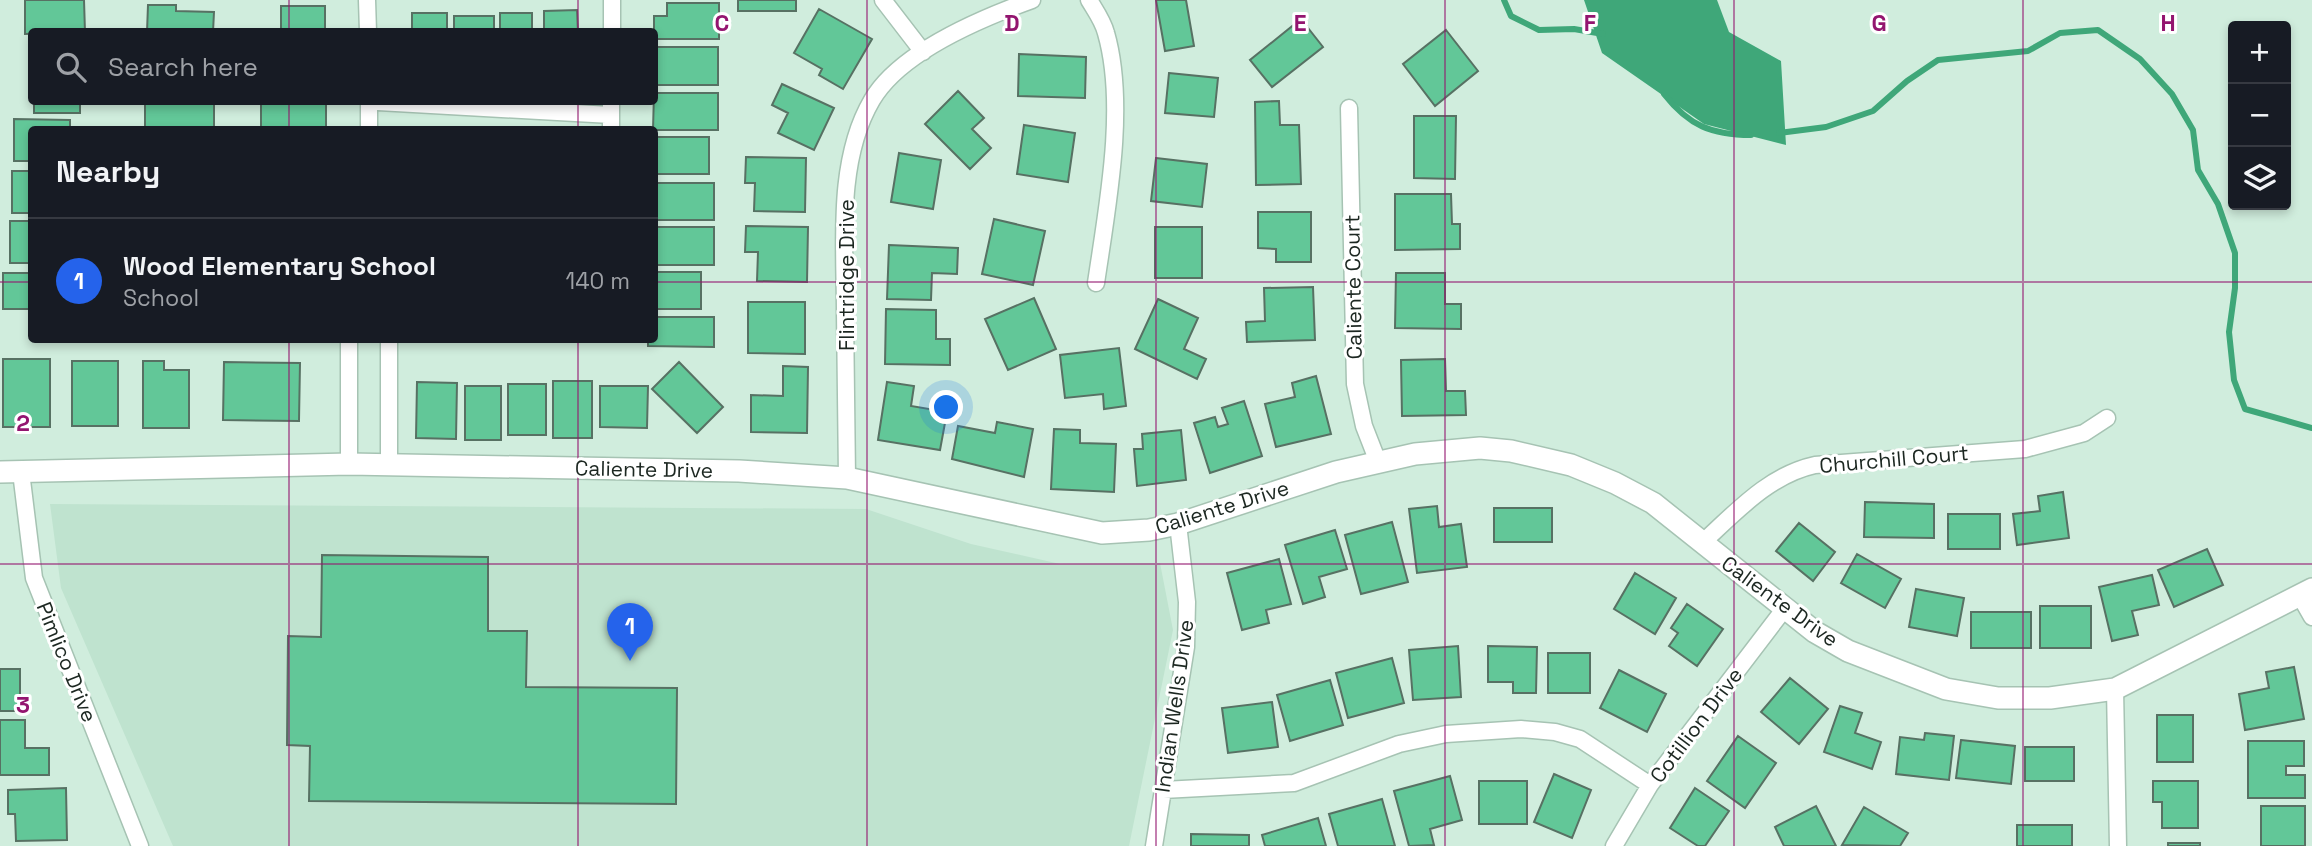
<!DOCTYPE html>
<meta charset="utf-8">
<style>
body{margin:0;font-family:"Space Grotesk",sans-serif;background:#20242c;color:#f1f3f6}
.controls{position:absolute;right:21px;top:21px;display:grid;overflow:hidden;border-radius:7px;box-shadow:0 4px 10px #0003}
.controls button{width:63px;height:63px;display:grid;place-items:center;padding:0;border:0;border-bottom:2px solid #363941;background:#171b24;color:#f1f3f6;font:35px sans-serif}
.you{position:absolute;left:947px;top:408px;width:24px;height:24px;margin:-18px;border:5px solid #fff;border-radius:50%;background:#1a73e8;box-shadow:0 0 0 10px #1a73e833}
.badge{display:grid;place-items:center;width:46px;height:46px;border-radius:50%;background:#2563eb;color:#fff;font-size:23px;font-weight:700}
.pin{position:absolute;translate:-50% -58px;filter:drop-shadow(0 2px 4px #0008)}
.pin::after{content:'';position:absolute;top:37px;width:24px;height:21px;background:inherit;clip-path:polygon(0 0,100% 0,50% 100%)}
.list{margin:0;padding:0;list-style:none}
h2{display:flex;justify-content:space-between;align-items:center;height:91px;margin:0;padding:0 28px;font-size:30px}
h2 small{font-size:23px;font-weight:400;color:#9ea1a6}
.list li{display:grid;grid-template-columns:46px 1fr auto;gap:21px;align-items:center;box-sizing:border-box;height:126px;padding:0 28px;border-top:2px solid #363941}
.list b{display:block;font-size:26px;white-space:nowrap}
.list p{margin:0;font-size:23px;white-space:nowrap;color:#9ea1a6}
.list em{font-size:23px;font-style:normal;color:#9ea1a6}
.icon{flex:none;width:38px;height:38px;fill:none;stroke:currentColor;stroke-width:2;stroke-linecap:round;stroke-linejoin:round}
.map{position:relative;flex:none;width:2312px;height:846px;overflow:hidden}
.search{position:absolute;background:#171b24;box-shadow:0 4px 10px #0003;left:28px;top:28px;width:630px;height:77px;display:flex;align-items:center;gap:18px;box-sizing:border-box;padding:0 24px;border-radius:7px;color:#9ea1a6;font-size:26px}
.panel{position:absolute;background:#171b24;box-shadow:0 4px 10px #0003;left:28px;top:126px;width:630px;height:217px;border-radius:7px}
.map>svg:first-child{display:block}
.built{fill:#bfe3cf}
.water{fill:#3fa779}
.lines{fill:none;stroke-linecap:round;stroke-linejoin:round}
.stream{stroke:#3fa779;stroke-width:6}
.building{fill:#62c798;stroke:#577163;stroke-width:2}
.street-casing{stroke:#a6c3b3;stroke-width:19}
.secondary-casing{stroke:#a6c3b3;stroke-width:24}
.street{stroke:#fff;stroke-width:16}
.secondary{stroke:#fff;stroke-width:21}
.grid{fill:none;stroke:#93156f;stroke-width:2;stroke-opacity:0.55}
.labels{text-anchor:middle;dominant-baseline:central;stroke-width:6;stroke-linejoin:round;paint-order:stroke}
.street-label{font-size:21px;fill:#1c2721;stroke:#fff}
.grid-label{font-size:23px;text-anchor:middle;font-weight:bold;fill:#93156f;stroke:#fff;stroke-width:6;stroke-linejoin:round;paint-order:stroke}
</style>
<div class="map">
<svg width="2312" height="846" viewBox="0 0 2312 846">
<rect width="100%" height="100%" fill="#d0eddd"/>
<!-- built -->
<path class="built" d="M50,504L866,509L971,544L1060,564L1160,563L1173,630L1129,846H173L61,588Z"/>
<!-- water -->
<path class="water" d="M1584,0H1717L1729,32L1781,61L1786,145L1704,124L1602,53Z"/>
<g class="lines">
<!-- stream -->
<path class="stream" d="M1504,0L1511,16L1539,30L1574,29L1603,34
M1664,94C1689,126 1712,135 1751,135
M1779,133L1826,127L1873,111L1907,81L1938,60L2028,51L2060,33L2098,30L2140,59L2172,94L2193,130L2198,170L2218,204L2235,253V288L2229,332L2234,380L2245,409L2312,428"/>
</g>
<!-- building -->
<path class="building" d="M25,0H84L85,32L25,34Z
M738,0H796V11H738Z
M1156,0H1186L1194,46L1165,51Z
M667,3H719V39H654V16H667Z
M148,5H176V11L214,12L213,32H147Z
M281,6H325V32H281Z
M819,9L872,39L843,89L819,75L822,69L794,53Z
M577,10L578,32H544V11Z
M412,13H447V32H412Z
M500,13H532V32H500Z
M454,16H494V32H454Z
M1301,19L1323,47L1272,87L1250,60Z
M1446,30L1478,71L1435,106L1403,64Z
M654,47H718V85H654Z
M1019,54L1086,57L1085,98L1018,96Z
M1169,73L1218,78L1214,117L1165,113Z
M782,84L834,108L814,150L778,133L788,113L772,105Z
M958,91L984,118L972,129L991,148L970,169L925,124Z
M654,93H718V130H653Z
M1279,101L1280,125H1299L1301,184L1256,185L1255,102Z
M34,102H80V113H34Z
M145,102H214V130H145Z
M261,102H326V130H261Z
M1414,116H1456L1455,179L1414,178Z
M14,119L70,120V130H32V161H14Z
M1024,125L1075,133L1068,182L1017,174Z
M654,137H709V174H654Z
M899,153L941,160L933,209L891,202Z
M746,157L806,158L805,212L754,211L755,183H745Z
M1156,158L1207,164L1202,207L1151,201Z
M12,171H32V213H12Z
M654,183H714V220H654Z
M1395,194H1451L1452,224H1460V249L1395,250Z
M1258,212H1311V262H1276V249L1258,248Z
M994,219L1045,231L1033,285L982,274Z
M10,221H32V263H10Z
M746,226L808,227L807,282L757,281L758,252H745Z
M654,227H714V265H654Z
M1155,227H1202V278H1155Z
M889,245L958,248L957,274L932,273L931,300L887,299Z
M654,272H701V309H654Z
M3,273H32V309H3Z
M1396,273H1445V304H1461V329L1395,328Z
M1313,287L1315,340L1247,342L1246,322L1265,321L1264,288Z
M1034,298L1056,349L1008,370L985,319Z
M1158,299L1198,318L1184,349L1206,359L1197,379L1135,349Z
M748,302H805V354L748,353Z
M886,309L936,310V339H950V365L885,364Z
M654,317H714V347L648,346V340H654Z
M1119,348L1126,406L1104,409L1103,394L1065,398L1060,355Z
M3,359H50V427H3Z
M1445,359L1446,391H1465L1466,415L1402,416L1401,360Z
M72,361H118V426H72Z
M143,361H164V370H189V428H143Z
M224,362L300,363L299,421L223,420Z
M679,362L723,407L697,433L652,389Z
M783,366L808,367L807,433L751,432V395L783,396Z
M1316,376L1331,434L1276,447L1265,404L1295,397L1292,383Z
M553,381H592V438H553Z
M417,382L457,383L456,439L416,438Z
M887,382L914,386L911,406L947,412L940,450L878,440Z
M508,384H546V435H508Z
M465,386H501V440H465Z
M600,386H648L647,428L600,427Z
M1244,401L1262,456L1210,473L1194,423L1215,417L1218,427L1228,424L1222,408Z
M997,422L1033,429L1024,477L952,459L958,426L995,433Z
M1054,429L1080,430V443L1116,444L1114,492L1051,489Z
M1181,430L1186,480L1137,486L1134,449H1143L1142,434Z
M2063,492L2069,538L2017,545L2013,514L2040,511L2038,496Z
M1865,502L1934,504V538L1864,537Z
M1437,506L1439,527L1461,524L1467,567L1417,573L1409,509Z
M1494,508H1552V542H1494Z
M1948,514H2000V549H1948Z
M1392,522L1408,582L1361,594L1345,535Z
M1799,523L1835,552L1813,581L1776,551Z
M1335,530L1347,569L1319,577L1325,597L1303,604L1285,545Z
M2207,549L2223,585L2174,607L2158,570Z
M1857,554L1901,579L1885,608L1841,583Z
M322,555L488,557V631H527L526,687L677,688L676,804L309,801L310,746L287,745L288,636L321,637Z
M1279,559L1291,604L1266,610L1269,623L1242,630L1227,573Z
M1635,573L1676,598L1655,634L1614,609Z
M2152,575L2159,605L2132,611L2138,635L2112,641L2099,587Z
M1916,589L1964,598L1957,636L1909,627Z
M1687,604L1723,629L1697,666L1669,646L1678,633L1671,628Z
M2040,606H2091V648H2040Z
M1971,612H2031V648H1971Z
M1458,646L1461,697L1413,700L1409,650Z
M1488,646L1537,647L1536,693H1513V682H1488Z
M1548,653H1590V693H1548Z
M1392,658L1404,703L1348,718L1336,673Z
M2294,667L2304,719L2245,730L2239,694L2269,688L2266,672Z
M0,669H20V711H0Z
M1619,670L1666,694L1647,732L1600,708Z
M1790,678L1828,709L1799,744L1761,712Z
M1330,680L1343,725L1290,741L1277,695Z
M1272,702L1278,747L1228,753L1222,708Z
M1840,706L1862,713L1855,733L1881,742L1872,769L1824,752Z
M2157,715H2193V762H2157Z
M0,720H25V748H49V775H0Z
M1925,733L1954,736L1949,780L1896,774L1900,737L1924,740Z
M1738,736L1776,763L1745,808L1707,781Z
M1961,740L2015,746L2011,784L1956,778Z
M2248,741H2304V766H2286V775H2305V798H2248Z
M2025,747H2074V781H2025Z
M1554,774L1591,790L1572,838L1534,822Z
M1450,776L1462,820L1430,829L1434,845L1409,846L1394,791Z
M1479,781H1527V824H1479Z
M2153,781H2198V828H2162V802H2153Z
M66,788L67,840L16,841L15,814H8V790Z
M1695,788L1729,811L1705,846H1698L1670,828Z
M1382,799L1395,846H1338L1329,814Z
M1816,806L1836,846H1784L1775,827Z
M2261,806H2305V846H2261Z
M1864,807L1908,833L1900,846L1842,845Z
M1318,818L1326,846H1265L1262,835Z
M2017,825H2072V846H2017Z
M1191,834L1249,835V846H1191Z
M2168,843H2200V846H2168Z"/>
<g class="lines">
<!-- street casing -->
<g class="street-casing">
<path id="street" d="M367,0L368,32
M883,0L923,52
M1089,0C1095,10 1103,21 1106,33C1127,106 1107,208 1096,283
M612,32V0
M369,102V130
M378,102L611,115
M1349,108L1355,384L1364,426L1378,462
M611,130V102
M349,340V464
M389,340V464
M21,472L34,578L140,846
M847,478C846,423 846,368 845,313C845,245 836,161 872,100C900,52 982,18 1032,0
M1702,543C1736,512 1769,475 1815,465L2025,449L2084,433L2107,418
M2300,596L2312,617
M2115,689L2118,846
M1163,790L1294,783L1399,744L1446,734L1521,729L1555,732L1580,739L1650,785
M1154,846L1186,647L1187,602L1178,524
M1614,846L1650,785L1785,608"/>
</g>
<!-- secondary casing -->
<g class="secondary-casing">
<path id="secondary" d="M0,472L349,464L739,471L847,478L1102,533L1149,530L1178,524L1336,472L1415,454L1480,448L1511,451L1571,465L1615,483L1653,503L1815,632L1848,651L1946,689L1998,698H2050L2115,689L2312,589"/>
</g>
<!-- street -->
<use href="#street" class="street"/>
<!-- secondary -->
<use href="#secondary" class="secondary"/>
</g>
<!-- grid -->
<path class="grid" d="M289,0V32M578,0V32M867,0V846M1156,0V846M1445,0V846M1734,0V846M2023,0V846M289,102V130M578,102V130M0,282H32M654,282H2312M289,340V846M578,340V846M0,564H2312"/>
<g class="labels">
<!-- street labels -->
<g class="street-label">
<text transform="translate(846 275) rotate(-90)">Flintridge Drive</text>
<text transform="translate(1353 287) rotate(-91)">Caliente Court</text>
<text transform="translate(1894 459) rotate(-5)">Churchill Court</text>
<text transform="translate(644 469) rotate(1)">Caliente Drive</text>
<text transform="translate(1222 507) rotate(-17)">Caliente Drive</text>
<text transform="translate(1780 601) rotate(36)">Caliente Drive</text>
<text transform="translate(67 662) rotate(68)">Pimlico Drive</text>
<text transform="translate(1174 706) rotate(-82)">Indian Wells Drive</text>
<text transform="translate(1696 725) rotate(-53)">Cotillion Drive</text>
</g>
</g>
<g class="grid-label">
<text x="722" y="31">C</text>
<text x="1012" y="31">D</text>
<text x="1300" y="31">E</text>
<text x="1590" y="31">F</text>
<text x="1879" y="31">G</text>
<text x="2168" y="31">H</text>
<text x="23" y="431">2</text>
<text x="23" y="713">3</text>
</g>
</svg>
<div class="controls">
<button>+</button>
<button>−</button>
<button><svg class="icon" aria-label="layers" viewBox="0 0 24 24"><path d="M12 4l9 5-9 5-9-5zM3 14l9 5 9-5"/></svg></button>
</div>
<div class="you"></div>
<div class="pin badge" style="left:630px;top:661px">1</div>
<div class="search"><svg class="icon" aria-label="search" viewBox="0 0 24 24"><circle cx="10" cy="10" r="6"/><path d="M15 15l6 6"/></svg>Search here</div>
<section class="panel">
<h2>Nearby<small></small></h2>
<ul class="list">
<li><span class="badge">1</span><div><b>Wood Elementary School</b><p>School</p></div><em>140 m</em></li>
</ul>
</section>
</div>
